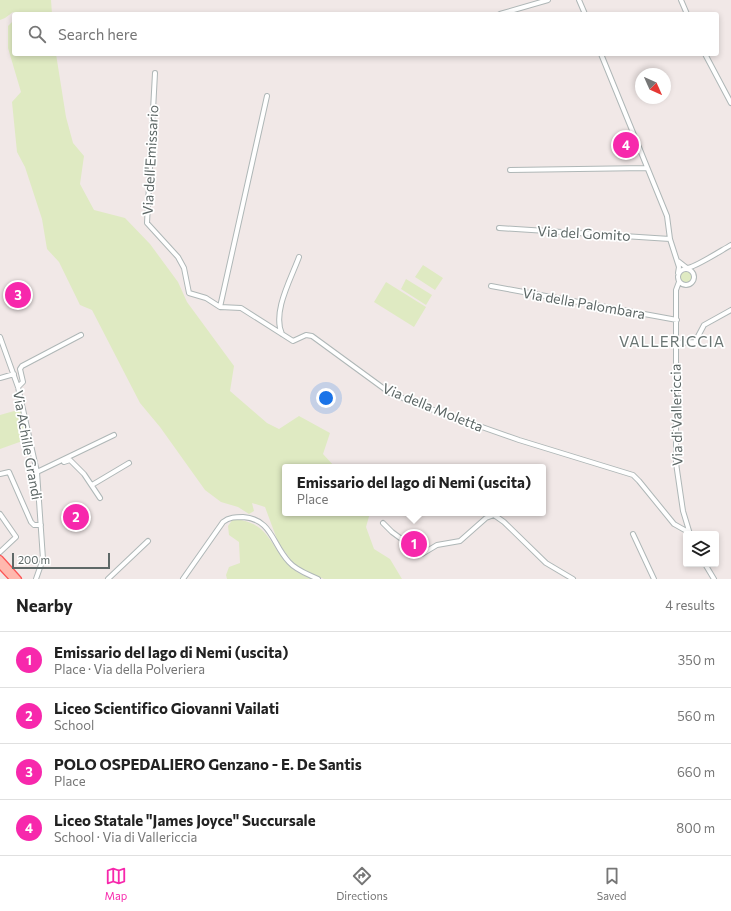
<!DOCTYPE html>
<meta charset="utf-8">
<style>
body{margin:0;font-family:Commissioner,sans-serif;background:#f2f2f2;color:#222}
.controls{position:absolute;right:12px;bottom:12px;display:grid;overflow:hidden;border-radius:4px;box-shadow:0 2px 6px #0003}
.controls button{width:36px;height:36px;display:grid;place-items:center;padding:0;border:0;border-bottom:1px solid #e0e0e0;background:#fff;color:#222;font:20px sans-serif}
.compass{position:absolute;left:635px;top:68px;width:36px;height:36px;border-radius:50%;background:#fff;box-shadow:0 2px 6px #0003;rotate:135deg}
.scale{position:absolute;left:12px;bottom:10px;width:98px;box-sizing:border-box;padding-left:4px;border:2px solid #5e6867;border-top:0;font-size:11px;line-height:14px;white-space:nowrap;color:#5e6867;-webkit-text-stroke:3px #fff;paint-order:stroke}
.you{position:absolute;left:326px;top:398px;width:14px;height:14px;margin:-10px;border:3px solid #fff;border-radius:50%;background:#1a73e8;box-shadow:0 0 0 6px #1a73e833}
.badge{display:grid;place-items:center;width:26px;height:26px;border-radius:50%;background:#f728ac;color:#fff;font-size:13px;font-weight:700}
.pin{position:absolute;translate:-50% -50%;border:2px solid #fff;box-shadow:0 1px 4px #0006}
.popup{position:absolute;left:282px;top:464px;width:264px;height:52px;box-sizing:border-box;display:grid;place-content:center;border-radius:4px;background:#fff;filter:drop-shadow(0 1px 3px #0005);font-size:13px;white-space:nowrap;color:#767676}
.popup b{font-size:15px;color:#222}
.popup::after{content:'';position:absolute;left:50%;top:100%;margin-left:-8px;border:8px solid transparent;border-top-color:#fff}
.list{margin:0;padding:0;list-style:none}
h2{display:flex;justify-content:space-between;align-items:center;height:52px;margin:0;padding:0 16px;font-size:17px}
h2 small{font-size:13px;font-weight:400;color:#767676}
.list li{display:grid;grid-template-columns:26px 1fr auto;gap:12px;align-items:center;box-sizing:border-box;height:56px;padding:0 16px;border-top:1px solid #e0e0e0}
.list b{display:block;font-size:15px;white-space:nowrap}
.list p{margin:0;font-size:13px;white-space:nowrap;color:#767676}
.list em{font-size:13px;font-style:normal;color:#767676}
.icon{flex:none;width:22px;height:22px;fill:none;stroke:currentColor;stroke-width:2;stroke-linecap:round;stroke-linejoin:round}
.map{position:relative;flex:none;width:731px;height:579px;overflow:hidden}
.search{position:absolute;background:#fff;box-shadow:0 2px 6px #0003;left:12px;right:12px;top:12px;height:44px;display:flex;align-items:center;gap:10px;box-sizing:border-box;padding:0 14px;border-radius:4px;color:#767676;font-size:15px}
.sheet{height:276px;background:#fff}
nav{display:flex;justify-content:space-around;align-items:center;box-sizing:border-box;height:56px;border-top:1px solid #e0e0e0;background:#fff;font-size:11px;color:#767676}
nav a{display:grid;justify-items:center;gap:2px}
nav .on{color:#f728ac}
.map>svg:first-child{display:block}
.green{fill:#dfeac2}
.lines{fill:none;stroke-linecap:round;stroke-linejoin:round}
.minor-casing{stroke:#afb7b7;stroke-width:6}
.major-casing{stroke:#fc5555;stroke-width:8}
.minor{stroke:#fff;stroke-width:4}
.major{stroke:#ffb8ae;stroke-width:5.5}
.labels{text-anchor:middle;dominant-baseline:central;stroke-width:3.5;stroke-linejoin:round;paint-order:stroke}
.street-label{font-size:14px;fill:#5e6867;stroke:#fff}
.neighbourhood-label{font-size:15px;letter-spacing:1px;fill:#6a7573;stroke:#fff}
</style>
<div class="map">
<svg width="731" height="579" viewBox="0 0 731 579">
<rect width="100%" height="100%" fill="#f1e8e7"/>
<!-- green -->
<path class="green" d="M0,0H51L52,14H15L13,12L5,18L0,20Z
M14,20V54H56L66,117L73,143L84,156L80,184L94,210L125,218L150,244L178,282L187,302L234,366L230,391L267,423L279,429L299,416L330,433L323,454L335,467H285V513H370L366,527L374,549L390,559L402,579H324L301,569L293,563L278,542L265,507L252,503L254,511L249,514L238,507L221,502L205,490L160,427L140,403L92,310L80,305L59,262L47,249L42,219L25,167L17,152L12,102L21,92L8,48V26Z
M423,265L443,278L435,290L415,277Z
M680 277a6 6 0 1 1 12 0a6 6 0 1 1-12 0Z
M406,279L432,295L426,305L401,289Z
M386,282L426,307L414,327L374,302Z
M21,409L28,439L0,449V415Z
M233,519C274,522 269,552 297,572C301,575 309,577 314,579H227L226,575L229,567L240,563L239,542L229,535L228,526Z"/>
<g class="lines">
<!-- minor casing -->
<g class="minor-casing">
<path id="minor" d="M579,0L585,14
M681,0L687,14
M500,14L548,0
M601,54L667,216L670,239L679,267L678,273
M705,54L731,103
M155,73L147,223L178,257L184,268L189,293L206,298L220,307
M267,96L220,307L241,308L293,341L306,335L312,336L390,393L428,408L519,440L633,475L639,481L674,524L690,533
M510,170L647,168
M499,228L670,239
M678,261L687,268C694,268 722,250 731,245
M678 277a8 8 0 1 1 16 0a8 8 0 1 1-16 0Z
M679,282L676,290V463L683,511L690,534
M491,286L677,320
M282,334C272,312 291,279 299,257
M0,337L18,387L37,472L43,559L36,579
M676,343L695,342L704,325L731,310
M0,378L14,374
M18,387L23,382L20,369L22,366L81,335
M64,462L70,460L84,474L100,498
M37,472L114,435
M0,474L9,472L31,522L34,525H41
M92,485L129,463
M0,514L16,537L0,552
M383,523L392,532L422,554L437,545L460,541L486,518L494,515L504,522L546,563L573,579
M633,534L654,579
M705,564L714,579
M108,579L148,541
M183,579L223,522C229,517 236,517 243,517C272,519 272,544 289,562C297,571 308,574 318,579"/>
</g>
<!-- major casing -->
<g class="major-casing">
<path id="major" d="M0,559L18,579
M0,565L13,579"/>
</g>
<!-- minor -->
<use href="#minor" class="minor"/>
<!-- major -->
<use href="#major" class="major"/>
</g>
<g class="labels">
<!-- street labels -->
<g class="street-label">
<text transform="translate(150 160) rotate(-87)">Via dell'Emissario</text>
<text transform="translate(584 233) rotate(3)">Via del Gomito</text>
<text transform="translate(584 303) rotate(10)">Via della Palombara</text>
<text transform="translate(433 407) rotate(22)">Via della Moletta</text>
<text transform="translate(676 415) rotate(-91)">Via di Vallericcia</text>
<text transform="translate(28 445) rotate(80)">Via Achille Grandi</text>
</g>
<!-- neighbourhood labels -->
<g class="neighbourhood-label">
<text x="672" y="341">VALLERICCIA</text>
</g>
</g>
</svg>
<div class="controls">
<button><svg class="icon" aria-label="layers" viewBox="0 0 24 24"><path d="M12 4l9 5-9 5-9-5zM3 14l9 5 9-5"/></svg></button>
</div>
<svg class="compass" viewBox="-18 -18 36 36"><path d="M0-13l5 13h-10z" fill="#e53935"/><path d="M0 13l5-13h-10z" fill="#767676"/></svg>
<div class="scale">200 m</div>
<div class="you"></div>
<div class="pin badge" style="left:414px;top:544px">1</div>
<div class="popup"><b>Emissario del lago di Nemi (uscita)</b>Place</div>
<div class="pin badge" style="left:76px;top:517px">2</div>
<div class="pin badge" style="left:18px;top:295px">3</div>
<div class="pin badge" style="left:626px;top:145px">4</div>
<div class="search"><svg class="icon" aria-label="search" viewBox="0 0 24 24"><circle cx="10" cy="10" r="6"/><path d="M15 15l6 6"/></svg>Search here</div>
</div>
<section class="sheet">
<h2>Nearby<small>4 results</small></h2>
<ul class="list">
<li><span class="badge">1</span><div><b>Emissario del lago di Nemi (uscita)</b><p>Place · Via della Polveriera</p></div><em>350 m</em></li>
<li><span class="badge">2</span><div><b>Liceo Scientifico Giovanni Vailati</b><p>School</p></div><em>560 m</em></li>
<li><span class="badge">3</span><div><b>POLO OSPEDALIERO Genzano - E. De Santis</b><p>Place</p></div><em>660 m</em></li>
<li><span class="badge">4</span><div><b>Liceo Statale &quot;James Joyce&quot; Succursale</b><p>School · Via di Vallericcia</p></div><em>800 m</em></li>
</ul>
</section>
<nav>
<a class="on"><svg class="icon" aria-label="map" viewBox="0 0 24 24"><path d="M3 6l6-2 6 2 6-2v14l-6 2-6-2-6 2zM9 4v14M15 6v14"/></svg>Map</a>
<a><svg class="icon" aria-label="directions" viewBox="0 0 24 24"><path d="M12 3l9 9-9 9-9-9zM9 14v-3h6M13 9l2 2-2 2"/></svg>Directions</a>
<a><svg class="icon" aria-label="saved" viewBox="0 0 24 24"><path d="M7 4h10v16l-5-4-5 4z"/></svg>Saved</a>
</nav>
